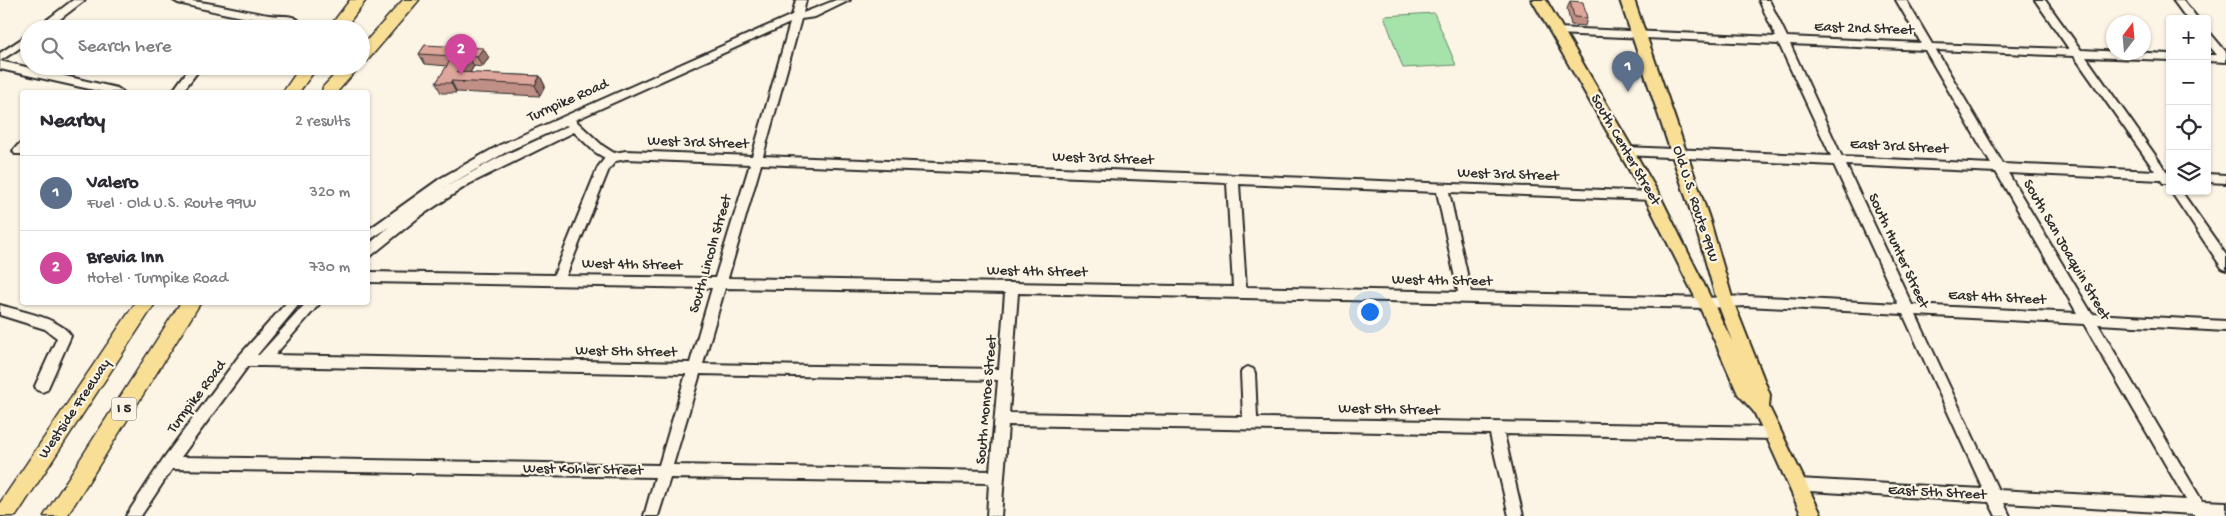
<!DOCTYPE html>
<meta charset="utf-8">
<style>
body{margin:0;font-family:"Gochi Hand",sans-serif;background:#f7f7f7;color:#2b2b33}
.controls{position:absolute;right:15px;top:15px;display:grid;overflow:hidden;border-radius:5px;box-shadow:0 1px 4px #0004}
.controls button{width:45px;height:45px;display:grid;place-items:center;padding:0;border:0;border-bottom:1px solid #e1e1e2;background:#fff;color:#2b2b33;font:25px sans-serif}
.compass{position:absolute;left:2106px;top:15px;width:45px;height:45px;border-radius:50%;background:#fff;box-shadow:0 1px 4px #0004;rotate:16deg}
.you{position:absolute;left:1369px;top:311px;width:18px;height:18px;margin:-12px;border:4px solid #fff;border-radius:50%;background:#1a73e8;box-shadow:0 0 0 8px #1a73e833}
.badge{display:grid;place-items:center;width:32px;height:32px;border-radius:50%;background:#db2777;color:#fff;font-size:16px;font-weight:700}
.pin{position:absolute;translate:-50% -41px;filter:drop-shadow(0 1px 2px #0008)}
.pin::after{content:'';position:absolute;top:26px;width:18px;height:15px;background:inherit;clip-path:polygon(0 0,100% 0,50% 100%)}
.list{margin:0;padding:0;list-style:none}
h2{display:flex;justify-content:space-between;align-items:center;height:65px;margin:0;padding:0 20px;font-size:21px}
h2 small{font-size:16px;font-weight:400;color:#7c7c81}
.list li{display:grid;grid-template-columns:32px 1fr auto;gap:15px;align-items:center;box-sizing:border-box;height:75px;padding:0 20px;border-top:1px solid #e1e1e2}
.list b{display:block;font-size:19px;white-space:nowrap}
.list p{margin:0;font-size:16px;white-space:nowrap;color:#7c7c81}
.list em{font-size:16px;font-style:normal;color:#7c7c81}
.icon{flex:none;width:28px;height:28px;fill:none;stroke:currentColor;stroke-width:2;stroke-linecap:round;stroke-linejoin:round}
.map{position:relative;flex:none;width:2226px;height:516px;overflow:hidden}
.search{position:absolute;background:#fff;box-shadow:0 1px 4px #0004;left:20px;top:20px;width:350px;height:55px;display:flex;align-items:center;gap:12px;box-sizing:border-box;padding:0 18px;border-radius:28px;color:#7c7c81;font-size:19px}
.panel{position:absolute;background:#fff;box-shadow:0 1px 4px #0004;left:20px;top:90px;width:350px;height:215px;border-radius:5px}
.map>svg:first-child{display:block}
.green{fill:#a5e3aa;stroke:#68876a}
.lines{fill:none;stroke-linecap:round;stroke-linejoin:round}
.minor-casing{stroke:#2b2b2b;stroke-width:4}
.major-casing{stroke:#2b2b2b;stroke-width:4}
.highway-casing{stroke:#2b2b2b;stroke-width:3}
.minor{fill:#fcf5e5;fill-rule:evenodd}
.major{fill:#f9df96;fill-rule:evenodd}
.highway{fill:#f9df96;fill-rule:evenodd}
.wall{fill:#c08f85;stroke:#2b2b2b}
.shaded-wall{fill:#9c746c;stroke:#2b2b2b}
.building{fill:#dfa69b;stroke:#2b2b2b}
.labels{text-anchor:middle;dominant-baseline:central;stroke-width:4.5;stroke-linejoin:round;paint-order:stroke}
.shield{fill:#fcf5e5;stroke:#6a6863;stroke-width:1}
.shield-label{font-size:14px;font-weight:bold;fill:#2b2b2b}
.street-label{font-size:15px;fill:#2b2b2b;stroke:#fcf5e5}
</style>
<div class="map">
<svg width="2226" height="516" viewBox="0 0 2226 516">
<rect width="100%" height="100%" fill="#fcf5e5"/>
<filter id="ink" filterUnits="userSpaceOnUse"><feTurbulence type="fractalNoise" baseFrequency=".02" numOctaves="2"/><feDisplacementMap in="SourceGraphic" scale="10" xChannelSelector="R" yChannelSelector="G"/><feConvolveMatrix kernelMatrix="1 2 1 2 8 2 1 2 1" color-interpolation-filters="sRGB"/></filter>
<g filter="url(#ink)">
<!-- green -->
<path class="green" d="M1434,13L1456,65L1403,68L1384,16Z"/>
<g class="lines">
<!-- minor casing -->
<g class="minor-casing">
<path id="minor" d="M73,0H85L47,29H35Z
M173,0C206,0 236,10 269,15C278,17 292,14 298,20C288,30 197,7 178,3Z
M796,0H806L803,13L836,0H850L815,17L801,19L763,156L1652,192L1658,196L1652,200L1449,192L1471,292L1706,298L1746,296L1898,304L1834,165L1626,155L1620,151L1626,147L1831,156L1779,44L1556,34L1551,31L1556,28L1776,37L1759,0H1769L1787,37L1921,43L1896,0H1906L1932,44L2069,49L2035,0H2045L2081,50L2170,54V60L2086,57L2167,172H2170V183H2163L2161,180L2008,173L2092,314L2226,321V331L2098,324L2202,501L2226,502V516H2195L2194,514L2004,503L2010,516H1996L1989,502L1793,490L1791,485L1793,480L1798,479L1983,489L1903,314L1746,306L1706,308L1018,293L1009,413L1243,417L1241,373L1243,369L1248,367L1253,369L1255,373L1257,418L1774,427L1779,429L1781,433L1779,437L1774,439L1504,434L1523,516H1509L1490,434L1008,425L1001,516H987L989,483L670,478L658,516H644L655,477L172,469L141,516H126L163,459L239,356L287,302H301L257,355H259L307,302H321L275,355L690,363L712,288L368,282V272L554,275L598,167L605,158L595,152L574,132L469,184L419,217L372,255L368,257V245L389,227L368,241V230L441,178L500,145L792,15ZM790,23L752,156L626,151L614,153L603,146L575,120ZM1790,44L1925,50L1991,164L1842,157ZM1936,50L2074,56L2155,171L2003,164ZM566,125L568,126L496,159L442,189L508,151ZM626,159L750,164L715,278L566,276L609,169L616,161ZM761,164L1227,183L1233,287L728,278ZM1846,165L1996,172L2077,313L1912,305ZM1239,184L1437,192L1458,292L1246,287ZM725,288L1005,293L999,369L703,364ZM1916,315L2084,324L2186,500L1998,490ZM248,366H262L686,374L659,465L181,457ZM700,374L998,380L990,471L673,465Z
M2173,0H2183L2198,19H2187Z
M2207,33L2211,34L2226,52V62L2207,61V55H2217L2207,43Z
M29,34V42L0,61V53Z
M0,61L117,88L123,92H103L0,69Z
M191,66H202L182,92H172Z
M22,144V154H15L13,151L18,145Z
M2207,174L2226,175V183L2207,182Z
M2170,190L2181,191L2226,255V270L2222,268Z
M0,305C19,311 61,318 71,336L47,390L42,392L37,390L35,386L57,338L45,329L0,315Z"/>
</g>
<!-- major casing -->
<g class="major-casing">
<path id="major" d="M1532,0H1546L1660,196L1732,341L1717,301L1694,221L1620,0H1634L1710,221L1733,301L1770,395L1769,407L1822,516H1802L1766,436L1754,412L1738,394L1698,303L1644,196Z"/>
</g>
<!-- highway casing -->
<g class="highway-casing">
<path id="highway" d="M350,0H366L344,29H328Z
M403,0H419L367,61L361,62V47Z
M301,66H318L299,92H283Z
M343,66H360L337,92H322L323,87Z
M136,302H156L16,516H0V503Z
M181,302H201L67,516H44Z"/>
</g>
<!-- minor -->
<use href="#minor" class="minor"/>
<!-- major -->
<use href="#major" class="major"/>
<!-- highway -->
<use href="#highway" class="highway"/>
</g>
<!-- wall -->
<path class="wall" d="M1570,1L1587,18L1585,26L1571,25L1567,9Z
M425,45L489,58L482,67L474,66L470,73L540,76L545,86L540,96L457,92L456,93H441L436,83L447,66L425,64L419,54Z"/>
<!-- shaded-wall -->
<path class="shaded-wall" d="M483,48L489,58L482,67L477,57Z
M468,56L474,66L463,83L457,72Z
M540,76L545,86L540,96L535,85Z
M451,81L457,92L456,93L451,83Z"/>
<!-- building -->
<path class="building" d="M1570,1L1583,2L1587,18L1574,17Z
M425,45L483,48L477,57L468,56L457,72L540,76L535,85L451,81V83H436L453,56L419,54Z"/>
</g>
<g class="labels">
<!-- shield labels -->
<rect class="shield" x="111.5" y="397.5" width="25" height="23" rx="4"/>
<g class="shield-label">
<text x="124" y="409">I 5</text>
</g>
<!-- street labels -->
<g class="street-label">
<text transform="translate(1864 29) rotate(2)">East 2nd Street</text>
<text transform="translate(568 101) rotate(-24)">Turnpike Road</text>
<text transform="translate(698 143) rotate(2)">West 3rd Street</text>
<text transform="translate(1899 147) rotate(3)">East 3rd Street</text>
<text transform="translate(1625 150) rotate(60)">South Center Street</text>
<text transform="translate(1103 159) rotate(2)">West 3rd Street</text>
<text transform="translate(1508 175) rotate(2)">West 3rd Street</text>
<text transform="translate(1695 204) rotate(72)">Old U.S. Route 99W</text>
<text transform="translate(2066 250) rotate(60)">South San Joaquin Street</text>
<text transform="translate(1898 251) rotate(65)">South Hunter Street</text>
<text transform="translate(711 254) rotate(-74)">South Lincoln Street</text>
<text transform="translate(632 265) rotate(1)">West 4th Street</text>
<text transform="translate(1037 272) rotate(1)">West 4th Street</text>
<text transform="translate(1442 281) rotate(1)">West 4th Street</text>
<text transform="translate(1997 298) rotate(3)">East 4th Street</text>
<text transform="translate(626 352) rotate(1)">West 5th Street</text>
<text transform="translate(197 397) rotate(-53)">Turnpike Road</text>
<text transform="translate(987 400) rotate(-85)">South Monroe Street</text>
<text transform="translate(75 409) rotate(-56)">Westside Freeway</text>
<text transform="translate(1389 410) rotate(1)">West 5th Street</text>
<text transform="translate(583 470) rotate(1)">West Kohler Street</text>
<text transform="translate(1937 493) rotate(3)">East 5th Street</text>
</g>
</g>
</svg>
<div class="controls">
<button>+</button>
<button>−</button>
<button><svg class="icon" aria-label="locate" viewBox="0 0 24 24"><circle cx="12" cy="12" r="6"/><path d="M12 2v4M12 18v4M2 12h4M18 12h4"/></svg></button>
<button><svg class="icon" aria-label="layers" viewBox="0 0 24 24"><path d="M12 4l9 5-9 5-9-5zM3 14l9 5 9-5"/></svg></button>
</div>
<svg class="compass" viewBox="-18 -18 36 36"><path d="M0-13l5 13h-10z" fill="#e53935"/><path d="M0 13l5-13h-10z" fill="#7c7c81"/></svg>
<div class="you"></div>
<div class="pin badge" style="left:1628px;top:92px;background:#5c6f8a">1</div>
<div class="pin badge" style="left:461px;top:75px;background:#d1479c">2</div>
<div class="search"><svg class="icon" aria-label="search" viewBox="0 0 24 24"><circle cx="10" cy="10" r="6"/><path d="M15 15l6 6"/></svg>Search here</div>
<section class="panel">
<h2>Nearby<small>2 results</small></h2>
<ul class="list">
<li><span class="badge" style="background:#5c6f8a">1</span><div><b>Valero</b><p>Fuel · Old U.S. Route 99W</p></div><em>320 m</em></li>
<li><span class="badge" style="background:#d1479c">2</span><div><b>Brevia Inn</b><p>Hotel · Turnpike Road</p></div><em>730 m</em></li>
</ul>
</section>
</div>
